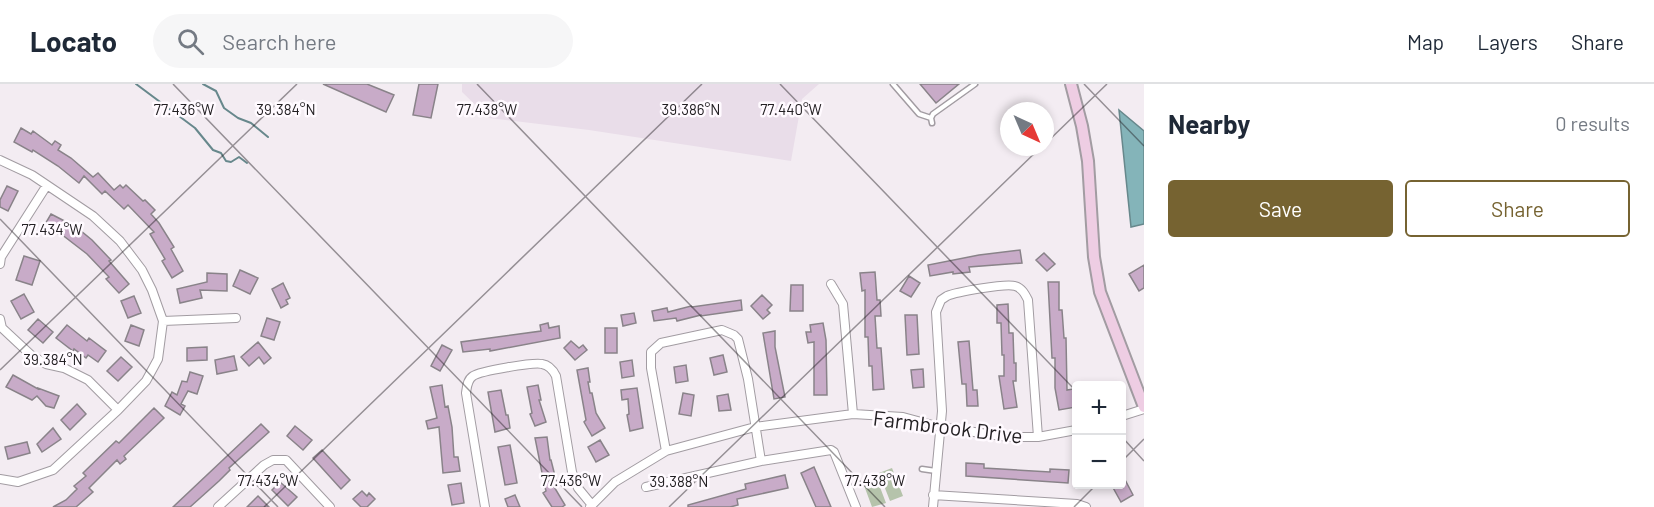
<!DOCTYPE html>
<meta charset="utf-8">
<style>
body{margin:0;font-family:Barlow,sans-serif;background:#f6f6f7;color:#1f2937}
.controls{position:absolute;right:18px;bottom:18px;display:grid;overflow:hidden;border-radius:6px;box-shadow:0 3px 9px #0003}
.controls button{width:54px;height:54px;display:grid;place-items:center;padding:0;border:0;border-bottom:2px solid #e0e1e3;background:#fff;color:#1f2937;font:30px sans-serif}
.compass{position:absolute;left:1000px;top:18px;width:54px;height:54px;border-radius:50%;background:#fff;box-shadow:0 3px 9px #0003;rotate:136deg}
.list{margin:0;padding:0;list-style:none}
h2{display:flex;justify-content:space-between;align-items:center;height:78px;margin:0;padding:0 24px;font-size:26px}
h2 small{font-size:20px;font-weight:400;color:#747a83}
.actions{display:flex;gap:12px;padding:18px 24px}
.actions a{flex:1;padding:14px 0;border:2px solid #766331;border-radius:6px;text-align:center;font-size:21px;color:#766331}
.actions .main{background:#766331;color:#fff}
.icon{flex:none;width:33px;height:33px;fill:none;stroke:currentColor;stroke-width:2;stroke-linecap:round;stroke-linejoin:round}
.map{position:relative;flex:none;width:1144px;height:423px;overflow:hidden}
header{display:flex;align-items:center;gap:36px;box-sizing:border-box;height:84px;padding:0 30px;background:#fff;border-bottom:2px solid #e0e1e3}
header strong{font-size:28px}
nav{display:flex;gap:33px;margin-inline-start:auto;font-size:21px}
.search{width:420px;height:54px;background:#f6f6f7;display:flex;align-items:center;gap:15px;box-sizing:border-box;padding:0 21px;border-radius:33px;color:#747a83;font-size:22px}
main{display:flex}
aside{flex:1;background:#fff}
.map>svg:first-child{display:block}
.built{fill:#e9dde9}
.green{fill:#b5c3ab}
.water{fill:#84b4b9;stroke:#67888c;stroke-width:1.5}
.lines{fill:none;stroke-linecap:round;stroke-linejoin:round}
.stream{stroke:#67888c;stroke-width:2}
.building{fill:#c8abc8;stroke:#898389;stroke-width:1.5}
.service-casing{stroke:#a29ca2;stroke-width:7}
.minor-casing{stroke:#a29ca2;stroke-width:10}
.secondary-casing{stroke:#a29ca2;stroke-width:14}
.service{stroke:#fff;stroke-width:4}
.minor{stroke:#fff;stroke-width:8}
.secondary{stroke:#eecde3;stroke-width:10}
.ticks{fill:none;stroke:#232023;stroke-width:1.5;stroke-opacity:0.45}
.labels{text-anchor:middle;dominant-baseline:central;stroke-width:5;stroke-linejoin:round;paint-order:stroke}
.street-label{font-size:21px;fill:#232023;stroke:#fffaff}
.ticks-label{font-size:15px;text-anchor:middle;fill:#232023;stroke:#fffaff;stroke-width:5;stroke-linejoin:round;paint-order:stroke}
</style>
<header>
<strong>Locato</strong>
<div class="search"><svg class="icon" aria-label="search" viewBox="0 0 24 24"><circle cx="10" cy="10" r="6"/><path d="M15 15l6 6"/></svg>Search here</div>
<nav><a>Map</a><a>Layers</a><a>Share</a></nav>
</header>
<main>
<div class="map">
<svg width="1144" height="423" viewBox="0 0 1144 423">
<rect width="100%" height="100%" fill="#f3ecf2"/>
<!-- built -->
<path class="built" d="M462,0H819L802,15L791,77L589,46L489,34L462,8Z"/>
<!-- green -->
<path class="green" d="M892,384L903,412L890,417L879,389Z
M875,390L886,419L872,423L862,396Z"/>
<!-- water -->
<path class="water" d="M1119,26L1144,47V140L1131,143Z"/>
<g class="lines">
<!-- stream -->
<path class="stream" d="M136,0L195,44L213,66L221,69L226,77L231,78L239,73L247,79
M203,0L216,7L224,24L238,34L251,39L268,53"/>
</g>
<!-- building -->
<path class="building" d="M323,0H367L394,11L386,28Z
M419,0H438L431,34L413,31Z
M920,0H959L936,19Z
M21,44L31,50L33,47L52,61L55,57L61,61L58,66L71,74L93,93L98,89L114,106L120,101L123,104L126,101L143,117L145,116L155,126L151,130L159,139L174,163L171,165L183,187L172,194L162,177L165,175L150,150L154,148L128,121L124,125L105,107L102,110L84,92L79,99L58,82L33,66L32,68L14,58Z
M7,102L18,107L8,127L0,123V116Z
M51,130L76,143L92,156L111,176L109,177L129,200L119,209L106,195L109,193L87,170L61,150L60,151L44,142Z
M1020,166L1022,179L969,183L970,188L953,190V188L930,192L928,181L979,171Z
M1044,169L1055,180L1047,187L1036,176Z
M24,172L40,177L32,201L16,196Z
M1144,181V204L1139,207L1129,190Z
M240,186L258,194L250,210L233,202Z
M875,188L877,216H880L881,232H875L877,264H881L884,305L873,306L872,282H869L868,253H865V206L862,207L860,189Z
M207,189L227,190V207L200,206L202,214L180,219L177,205L207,198Z
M909,192L920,199L911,213L900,207Z
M1048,198H1059V226H1062L1064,254H1066L1067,306L1073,305L1076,323L1059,326L1055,304V274H1052Z
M283,199L290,214L286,216L288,220L281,224L272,205Z
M791,201H803V227H790Z
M24,210L34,228L21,235L11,217Z
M762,211L772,221L767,226L770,229L763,235L751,222Z
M134,212L141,229L128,234L121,217Z
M741,216L742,226L701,232V231L677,237L676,234L654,237L652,227L667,224L668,228L691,222L692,223Z
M1008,220L1009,249H1013L1014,279H1016V297H1013L1017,323L1004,325L999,292H1004V271H1002L1001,239H997V221Z
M634,229L636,239L623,242L621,231Z
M905,231H917L919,270L907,271Z
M267,234L280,238L274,256L261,252Z
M38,235L53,248L43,259L28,246Z
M548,239L549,244L559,242L560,254L490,267V265L463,268L461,258L541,247L540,241Z
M823,239L826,256L827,311H814V258L808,259L806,248H811L810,241Z
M67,241L87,257L89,254L106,267L98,278L88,271L86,274L74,265L73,267L56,254Z
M131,241L144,246L139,262L125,257Z
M605,244H617V269H605Z
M775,247V263L785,313L774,315L763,249Z
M571,257L579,264L583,261L587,266L575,276L564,264Z
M969,257L973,306H977L978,322H967L966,300H962L958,258Z
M258,258L271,274L264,280L259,273L249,282L241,273Z
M442,261L452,266L440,287L431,282Z
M207,263V276L187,277V264Z
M723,271L727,288L714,291L710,274Z
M234,272L237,286L217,290L215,276Z
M121,273L132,283L118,297L107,287Z
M632,276L634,292L622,294L620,278Z
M686,281L688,297L676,299L674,283Z
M588,284L590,298H588L590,309H592L596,329L605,344L592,352L584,338L586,336L577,286Z
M923,285L924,303L913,304L911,286Z
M190,288L203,292L197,310L188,307L181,320L185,322L180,331L165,322L172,308L177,311L182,297L187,298Z
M13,291L38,305V304L59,312L54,324L46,322L37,312L32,316L6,303Z
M442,301L445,323L448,322L452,343L454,373H458L460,387L443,389L439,343L428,345L426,337L437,334L430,303Z
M538,301L541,316H539L546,338L535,342L530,330L532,329L527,303Z
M637,304L643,344L630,347L627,331L629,330L628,315L622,316L621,306Z
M501,306L506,331H508L510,344L495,348L488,308Z
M683,309L694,311L691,332L679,330Z
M728,310L731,326L719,327L717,312Z
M77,320L86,330L70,346L61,336Z
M154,324L164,334L124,372L126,375L120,380L117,376L89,404L93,408L76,423H53L66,416L77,405L74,402L86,392L83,389L116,357L119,359Z
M261,340L269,348L229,384L230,386L219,397L190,423H173Z
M295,342L312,356L303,366L287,352Z
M53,344L61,355L42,368L37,360Z
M547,353L550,376H551L555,392L543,394L535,354Z
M600,356L609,371L596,378L588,363Z
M27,358L30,369L8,375L5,363Z
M510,361L517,399L505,401L498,363Z
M322,366L350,396L341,405L313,374Z
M966,379L984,380V384L1050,388V385L1069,386L1068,399L966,392Z
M814,383L831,423H816L801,389Z
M1122,390L1133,411L1121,418L1111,400H1122Z
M785,391L788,404L737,415L738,421L730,423H688V421L746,405L745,400Z
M550,396L565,421L562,423H552L543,409L546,407L544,399Z
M280,398L297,413L288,422L272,406Z
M461,399L464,419L452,421L448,401Z
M362,407L367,412L369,409L375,415L367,423H361L353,415Z
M515,411L520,423H508L505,415Z
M258,412L269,423H247Z"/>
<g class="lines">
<!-- service casing -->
<g class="service-casing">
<path id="service" d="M893,0L919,30L931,34
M932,39L931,34L933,30L975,0
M922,385L936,387"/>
</g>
<!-- minor casing -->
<g class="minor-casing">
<path id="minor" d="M0,76L32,91L93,132L120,157L142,186L152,206L163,237L158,275L146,297L118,326L53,386L18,398L0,395
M0,180L1,173L47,101
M831,200L843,220L853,330
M0,235L2,244L31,271L46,280L64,284L88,296L118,326
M163,237L236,234
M1122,332L1144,325
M666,367L651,284V268L661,259L722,246L734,251L738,255L748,295L761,377
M646,403L761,377L831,366L834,368L856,423
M933,411L1077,420L1086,423
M218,423L264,381L273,376H286L330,423
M485,423L466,309C467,303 467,296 473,292C480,287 534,278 542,280C549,281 553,286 556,292L572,388L578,404L592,421
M590,423L615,398L666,367L755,343L853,330L903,333L940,343L1008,353H1038L1076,346
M933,423L942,327L936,228L941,216L947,212C956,208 1006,199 1015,202C1022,204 1025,210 1028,216L1038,353"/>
</g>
<!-- secondary casing -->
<g class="secondary-casing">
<path id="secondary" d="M1071,0L1082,42L1088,77L1094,173L1100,208L1144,323"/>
</g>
<!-- service -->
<use href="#service" class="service"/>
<!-- minor -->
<use href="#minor" class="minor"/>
<!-- secondary -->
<use href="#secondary" class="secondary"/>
</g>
<!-- ticks -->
<path class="ticks" d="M173,0L582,423M477,0L885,423M780,0L1076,307M1084,0L1144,62M1045,60L1107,0M0,135L278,423M0,286L297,0M1122,353L1144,377M1122,377L1144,355M264,423L702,0M669,423L1041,63M1074,423L1097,400"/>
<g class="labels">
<!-- street labels -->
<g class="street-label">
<text transform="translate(948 342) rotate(7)">Farmbrook Drive</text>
</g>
</g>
<g class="ticks-label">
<text x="286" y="31">39.384°N</text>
<text x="691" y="31">39.386°N</text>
<text x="184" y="31">77.436°W</text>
<text x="487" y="31">77.438°W</text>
<text x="791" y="31">77.440°W</text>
<text x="52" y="151">77.434°W</text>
<text x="53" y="281">39.384°N</text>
<text x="268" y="402">77.434°W</text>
<text x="571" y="402">77.436°W</text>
<text x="875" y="402">77.438°W</text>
<text x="679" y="403">39.388°N</text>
</g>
</svg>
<div class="controls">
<button>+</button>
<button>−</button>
</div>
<svg class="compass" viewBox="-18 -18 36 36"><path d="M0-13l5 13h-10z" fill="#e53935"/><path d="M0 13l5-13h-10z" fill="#747a83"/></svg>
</div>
<aside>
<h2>Nearby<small>0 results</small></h2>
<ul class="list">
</ul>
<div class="actions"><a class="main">Save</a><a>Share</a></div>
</aside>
</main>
